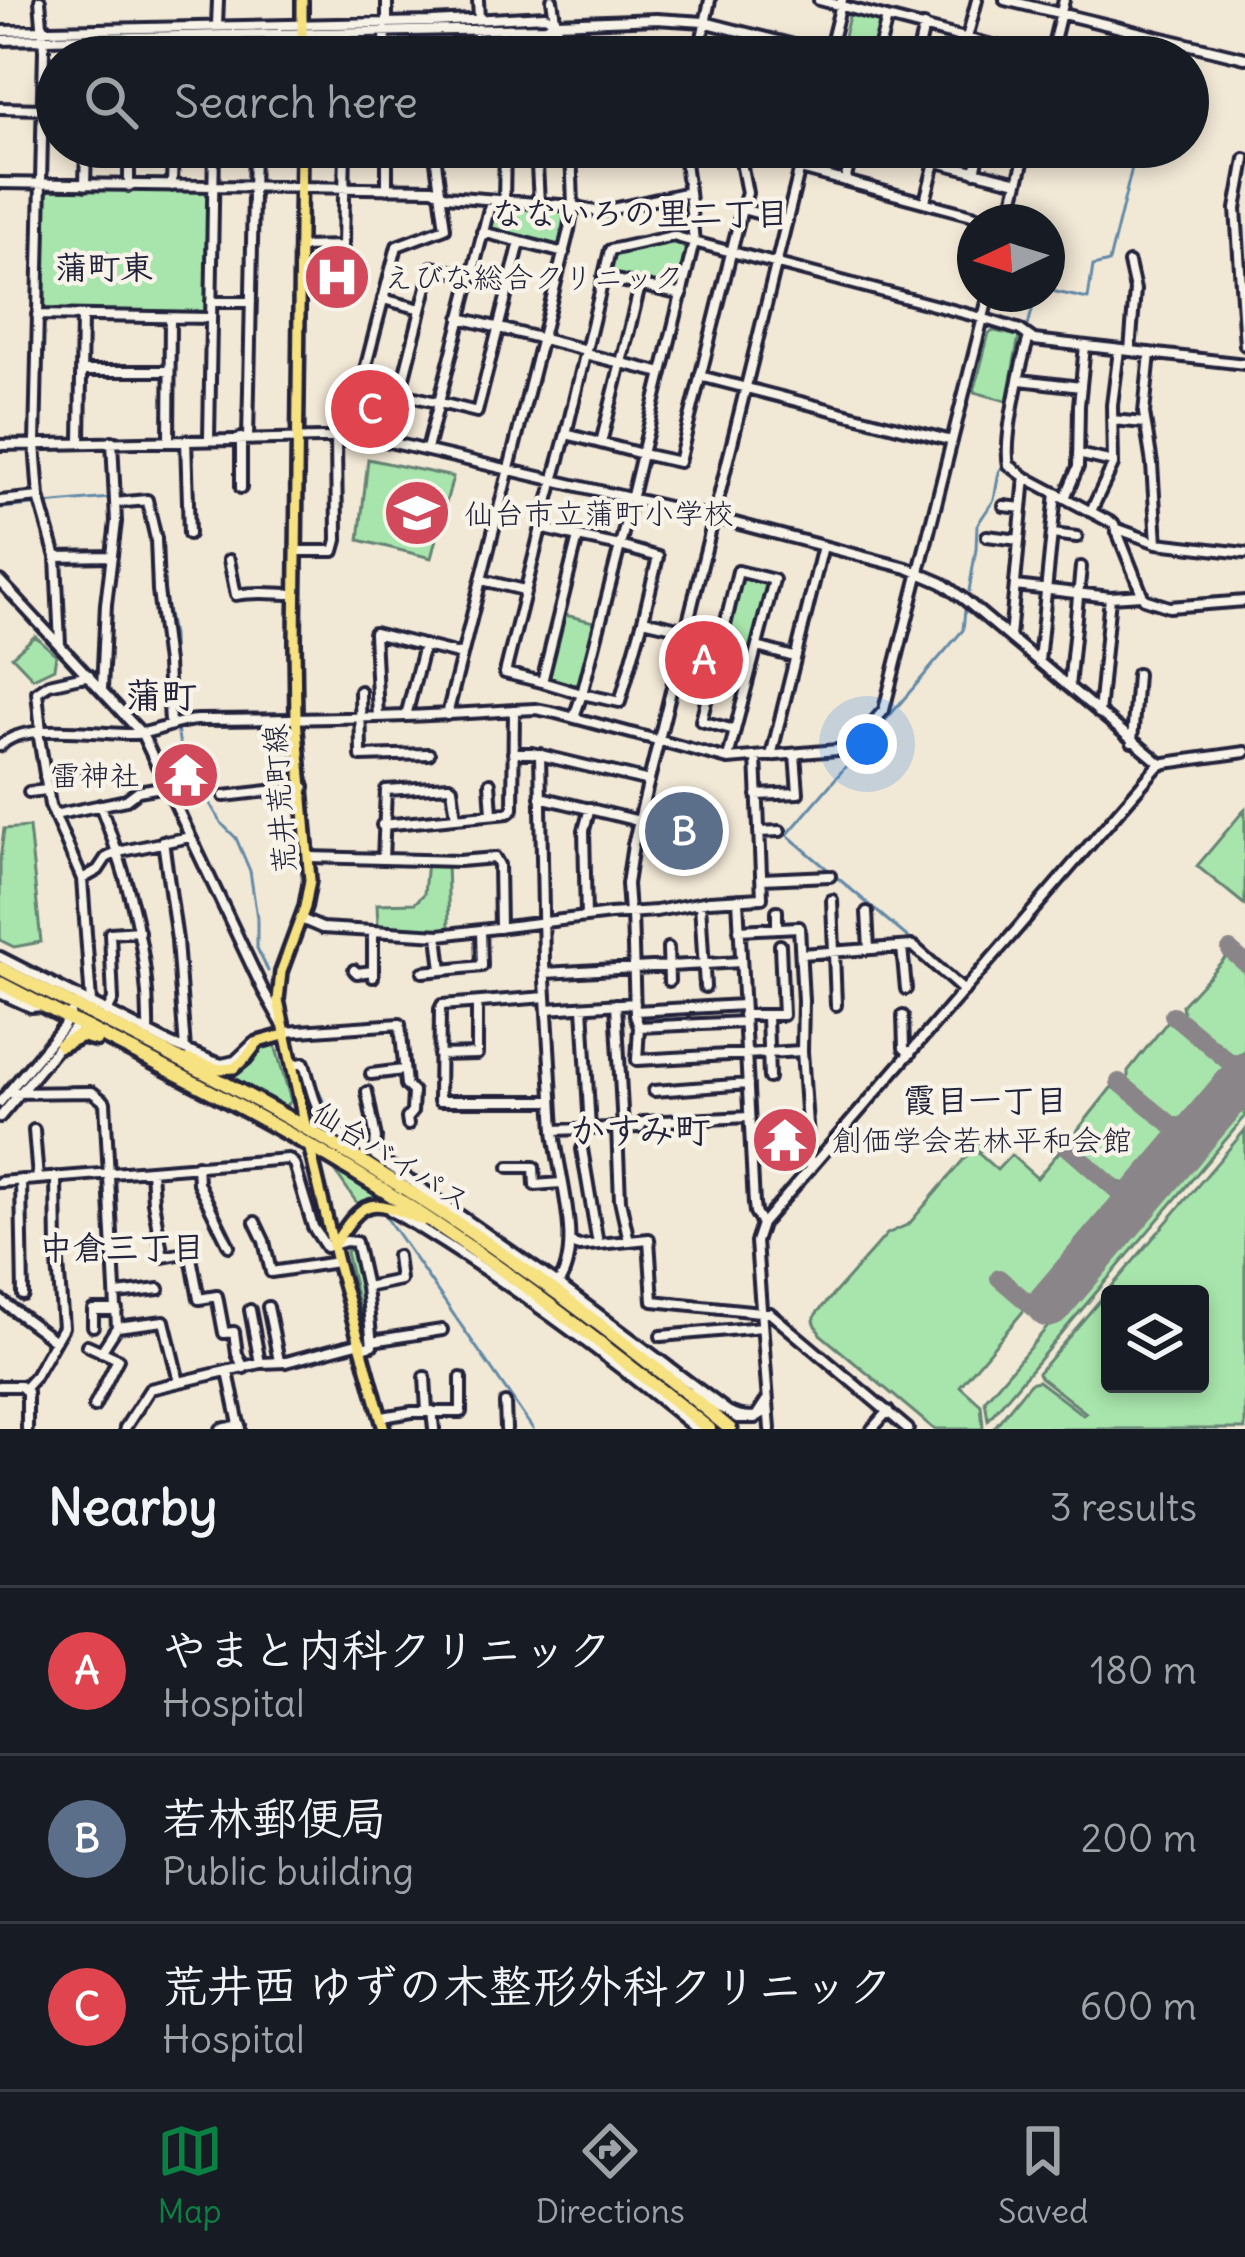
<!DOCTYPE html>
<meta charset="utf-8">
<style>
body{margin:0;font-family:Delius,"Klee One",sans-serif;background:#20242c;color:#f1f3f6}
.controls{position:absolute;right:36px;bottom:36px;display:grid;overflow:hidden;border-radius:12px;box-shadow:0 6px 18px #0003}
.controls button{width:108px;height:108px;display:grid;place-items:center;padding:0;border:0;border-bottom:3px solid #363941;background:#171b24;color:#f1f3f6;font:60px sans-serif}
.compass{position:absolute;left:957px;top:204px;width:108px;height:108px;border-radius:50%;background:#171b24;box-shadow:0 6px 18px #0003;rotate:266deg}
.you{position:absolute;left:867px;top:744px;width:42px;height:42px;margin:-30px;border:9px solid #fff;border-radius:50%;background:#1a73e8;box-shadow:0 0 0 18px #1a73e833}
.badge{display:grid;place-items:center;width:78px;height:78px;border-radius:50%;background:#0b8043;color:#fff;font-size:39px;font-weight:700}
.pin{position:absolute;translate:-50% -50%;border:6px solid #fff;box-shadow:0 3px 12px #0006}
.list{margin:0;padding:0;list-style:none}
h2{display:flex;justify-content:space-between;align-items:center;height:156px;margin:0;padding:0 48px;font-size:51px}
h2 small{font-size:39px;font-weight:400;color:#9ea1a6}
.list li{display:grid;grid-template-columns:78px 1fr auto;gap:36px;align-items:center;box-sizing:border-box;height:168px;padding:0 48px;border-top:3px solid #363941}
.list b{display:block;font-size:45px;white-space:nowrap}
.list p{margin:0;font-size:39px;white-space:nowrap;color:#9ea1a6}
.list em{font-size:39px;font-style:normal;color:#9ea1a6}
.icon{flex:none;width:66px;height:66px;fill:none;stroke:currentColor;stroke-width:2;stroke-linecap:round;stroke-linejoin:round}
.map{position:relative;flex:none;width:1245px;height:1429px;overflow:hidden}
.search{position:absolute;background:#171b24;box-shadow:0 6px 18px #0003;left:36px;right:36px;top:36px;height:132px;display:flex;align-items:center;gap:30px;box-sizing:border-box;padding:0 42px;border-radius:66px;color:#9ea1a6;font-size:45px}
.sheet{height:660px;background:#171b24}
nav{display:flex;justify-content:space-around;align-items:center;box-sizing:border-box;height:168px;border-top:3px solid #363941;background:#171b24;font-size:33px;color:#9ea1a6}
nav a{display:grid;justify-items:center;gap:6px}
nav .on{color:#0b8043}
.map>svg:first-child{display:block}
.green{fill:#a8e5ac;stroke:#658474;stroke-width:3;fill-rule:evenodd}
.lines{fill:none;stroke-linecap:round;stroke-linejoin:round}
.stream{stroke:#638aa8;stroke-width:3}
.taxiway{stroke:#8a8588;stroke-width:18}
.runway{stroke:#8a8588;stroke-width:45}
.minor-casing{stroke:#22223b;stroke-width:16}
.major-casing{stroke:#22223b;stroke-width:18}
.highway-casing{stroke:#22223b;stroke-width:21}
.minor{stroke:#f7f3e8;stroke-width:8}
.major{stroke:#f7e281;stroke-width:9}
.highway{stroke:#f7e281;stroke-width:12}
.labels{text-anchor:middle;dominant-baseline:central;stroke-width:9;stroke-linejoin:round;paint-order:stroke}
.poi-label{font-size:30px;fill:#22223b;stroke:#f7f3e8;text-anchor:start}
.street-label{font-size:30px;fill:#22223b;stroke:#f7f3e8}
.neighbourhood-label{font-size:33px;font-weight:bold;fill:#22223b;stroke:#f7f3e8}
.quarter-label{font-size:36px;font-weight:bold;fill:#22223b;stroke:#f7f3e8}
</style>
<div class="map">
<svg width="1245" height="1429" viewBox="0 0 1245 1429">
<rect width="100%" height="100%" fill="#f2e8d6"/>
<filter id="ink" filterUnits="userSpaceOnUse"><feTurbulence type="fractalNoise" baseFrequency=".00833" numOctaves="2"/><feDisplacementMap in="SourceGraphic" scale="24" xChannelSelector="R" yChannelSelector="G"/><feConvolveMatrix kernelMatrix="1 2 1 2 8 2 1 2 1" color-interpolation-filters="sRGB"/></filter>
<g filter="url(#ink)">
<!-- green -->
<path class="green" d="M850,12L881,21L883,26L875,57H839Z
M50,190H204L210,192V318L44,313L41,310L44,195Z
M496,202L562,208L565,212L559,244L555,247L491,231L488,228L492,207Z
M676,242L687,250L678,287L670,290L610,276L607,271L610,260L615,255Z
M994,331L1019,336L1007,401L974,392L989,333Z
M368,459L453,477L431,558L359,540Z
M745,577L767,583L769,586L753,652L724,644L740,581Z
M561,614L594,622L579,685L574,688L545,678Z
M35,636L56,655L54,668L33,678L12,656Z
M1245,809V905L1197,866Z
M29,827L41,942L14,947L0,940V859L4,829Z
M427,860L447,861L449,928L417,929L378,926L377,904L415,903L424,894Z
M1226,957L1232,959L1245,969V1051L1236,1056L1228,1055L1184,1018L1182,1005Z
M1168,1021L1178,1024L1222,1062L1224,1070L1223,1077L1187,1119C1165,1122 1145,1096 1128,1082V1071Z
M274,1041L291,1101L283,1108L222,1073L260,1044Z
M1117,1087H1122L1166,1125L1170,1133L1169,1141L1133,1183C1111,1188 1090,1161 1074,1148L1073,1136L1111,1088Z
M1245,1096V1117L988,1420L985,1400Z
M1245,1130V1429H993L1030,1383L1038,1381L1083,1415L1086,1413L1040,1377L1038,1373ZM1200,1294V1384H1110V1294Z
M995,1131L978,1153L997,1170L1011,1155L1037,1178L1059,1152H1065L1111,1191L1114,1202L1032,1301H1028L1001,1275L997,1279L1026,1308L960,1386L981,1405L983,1427L981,1429H934L820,1334L814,1321L816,1314L887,1234L909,1224L985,1134Z
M333,1168L385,1199L359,1206Z
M350,1248L354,1249L363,1288L368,1339H366L346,1252Z"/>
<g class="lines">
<!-- stream -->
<path class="stream" d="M1067,19L1245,64
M64,252H107
M1047,290L1088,299L1093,266L1109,262L1137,147
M1019,362L1036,294
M119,497H140
M149,497H152L162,536L163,585L172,635L173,706L180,746L192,773L222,824L236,838L250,871L257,918V948L268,971
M0,508L110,498
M969,591L976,549L977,525L994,500L999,472L1006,460
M912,941L787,835L963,630L965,610
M947,971L962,984
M310,1067C325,1117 334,1115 370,1146
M386,1217L533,1429"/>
<!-- taxiway -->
<path class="taxiway" d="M1230,950L1245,963
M1173,1015L1245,1075
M1119,1082L1190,1140
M1065,1145L1134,1205
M999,1278L1041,1314"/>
<!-- runway -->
<path class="runway" d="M1049,1305L1245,1075"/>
<!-- minor casing -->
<g class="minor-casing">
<path id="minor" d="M40,0L44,50L35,444L39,497L56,557L60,645
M478,0L479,19
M552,0L561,57
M819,0L887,18
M1005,0L1245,58
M387,21V0
M217,25L218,0
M478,29V57
M0,31L432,22L545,16L556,22
M385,31L386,57
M0,40L546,28L557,23L656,19L704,22L829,54
M828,56L842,0
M215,57L216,37
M614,57L615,52L632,57
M698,57L710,0
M877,57L887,18L1039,57
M917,57L924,26
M962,57L977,0
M1050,57L1064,0
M43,99H57
M0,108L43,109
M387,147V189
M536,147L539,203
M738,147L747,193L742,209L787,221
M877,147L1018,182
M1245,159L1236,209L1245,345
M800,169L998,222
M975,172L981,147
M845,181L854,147
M0,183L433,189L446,196L573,206L599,212L689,192L683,147
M85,185L86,147
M129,186V147
M172,186L173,147
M689,192L694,242L975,316L1020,330L1034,340L1245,364
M504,201L505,147
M925,201L939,147
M1008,222L1027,147
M482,232L564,253
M673,236L694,242L642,454L566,434L610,250Z
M300,247L343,246L345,147
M1129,263L1135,290L1130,351
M603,277L682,295
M383,299L421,309
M211,302H251
M37,315L210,318
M460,318L586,350
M1029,337C1021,363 1003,441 1009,465L1025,477L1114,524L1144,599L1169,607L1245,601
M1150,353L1144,413L1152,464L1157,543
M585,354L658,372
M81,371H169
M700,376L952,441
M1020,380L1081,387
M361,384L477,412L520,242
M400,393L432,267L472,276
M1112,420L1145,423
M348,435L397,246L445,228L434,147
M241,438V488
M248,438L254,147
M209,439L214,147
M169,440L170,318
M186,440L189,534
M80,441L82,317
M601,443L640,286
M0,445L368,437L724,520L907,568L942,583L965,600L1161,764
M427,449L491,201
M1078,454L1113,462
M555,474L566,434
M1065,498L1078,467L1079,405L1085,346
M0,501L39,497
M115,503L147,500L156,539L158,590L167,663L170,724
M1004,506L1022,508
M1091,511L1113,465L1112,405L1119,350
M541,528L552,487
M1118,529L1157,543L1245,553
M1052,534L1077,537
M987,536L1019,540
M296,551H334L337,540L336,435
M56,557L112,556
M229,560L236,595C257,591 274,594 295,594
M482,580L524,590
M0,581L142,734L263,990L281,1022
M1015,586L1110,597L1142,595
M643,620L620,702L582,694L620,546L658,557L643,620L722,638L738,571L774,580L735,730L701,721L722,638
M1010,637L1025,477
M757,647L794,657
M1039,661L1056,493
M542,682L505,673L541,528L578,537
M1069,687L1081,567
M102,689L106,604L116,522L112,441
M360,691L361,756L429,754
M514,710L536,709L556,713L728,759L850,749L884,710L989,294
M1099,713L1110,597
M447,715L569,230L573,206L571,147
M406,716L424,645
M378,717L374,633L462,655
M574,717L582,694L542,682L578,537L620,546L642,454L679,462L742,209
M38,731L50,805L82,879L91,1002
M41,731L37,692L49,684L89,675
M1132,742L1137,674
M0,746C26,720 98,735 135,734C156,733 176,720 198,720C303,719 408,718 514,710L513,809L508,813L382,825
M513,753H532L649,781
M540,754L544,963L554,1130
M771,756L823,546
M728,758L735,730
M45,777L76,773
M490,783L492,814
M29,792L47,790
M757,795L798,793L795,754
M224,796L304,787
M540,797L639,821
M100,805C128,878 150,954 148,1033
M54,815L126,800L138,791L167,786
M759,832L780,831
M163,841L177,940L185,1050
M309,857L459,861L495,858L499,865L500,928
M383,859L386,790L449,786L452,788L456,817
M82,879L98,870L106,858L118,852L190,837
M762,879L830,876
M738,899L754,1204L755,1212L762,1224
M832,900L836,1005
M700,903L705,987
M777,911V928
M632,912L635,1015L639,1027L744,1022
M867,912L869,949
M629,913L627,884L633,845L805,147
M586,917L584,830L590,808
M301,919L322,928L440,935L610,914L656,911L709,901L762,898L756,757
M739,930L799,927L803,1001L802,1051L810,1169
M438,935L442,970
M902,947L906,989
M668,948L669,981
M801,954L913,946L964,991
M0,957L169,1043L212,1061L222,1064L235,1061L254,1043
M354,970L357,973L373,971
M423,972L482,966L481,931
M545,973L741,962
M373,977V932
M0,993L31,1007L42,1006
M546,997L442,1005L440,1009L439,1101H552
M616,1004L623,1128
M583,1007L590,1129
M547,1009L635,1003
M635,1011L743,1005
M107,1012L113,1000L110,933L139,931
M743,1015H783L780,945
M767,1015L769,1078
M903,1016L904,1048L910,1054
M639,1027L637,1060L802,1051
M285,1032L400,1024L406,1085L413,1092L412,1112L407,1118L408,1125
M439,1055L477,1054V1003
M292,1065L304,1063C319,1119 318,1122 370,1152L558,1284L737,1418H755L766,1401
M371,1074L403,1070
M654,1091L748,1084
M367,1092L376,1138L374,1155
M9,1093L92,1092L105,1102L117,1327L101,1352
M0,1102L63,1027L70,1014
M0,1117L78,1023
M617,1128L620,1200L629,1241
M34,1130L38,1179
M582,1149L598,1244
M197,1165L198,1183L229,1246
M509,1167H534L535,1185L561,1183
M151,1170L153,1202L163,1257L190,1252L199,1299L217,1296L224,1333L234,1332L237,1354L244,1368
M21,1180L23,1295
M0,1182L288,1159L294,1164L313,1227L326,1247L346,1241L356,1242L366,1287L372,1345L363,1348
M390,1210C498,1274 600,1349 696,1429
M255,1222L264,1241L271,1272L337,1262
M571,1243L579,1246L649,1239L653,1301L770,1313L908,1429
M558,1284C584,1247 558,1175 554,1130L640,1127L643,1122L749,1117
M366,1287L400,1280L397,1256
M117,1294L159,1289
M0,1300L55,1341
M268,1307L279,1361
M250,1310L260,1363
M93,1326V1310H117
M117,1327L164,1321L179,1382
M661,1336L762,1327
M372,1341L442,1330
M87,1345L118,1359L94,1407
M228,1372L240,1429
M425,1377L427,1411
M0,1386H20L27,1392V1429
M24,1389L34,1378L63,1327L57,1250L56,1177
M692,1393C715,1404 749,1429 767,1410
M505,1403L506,1429
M432,1411L434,1429
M382,1417L412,1412H461V1378
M125,1428L150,1389L260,1363L286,1362L361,1342
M221,1429L240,1425
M770,1429L756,1242L762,1224L1157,767L1165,763L1245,752
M872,1429L888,1411"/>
</g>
<!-- major casing -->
<g class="major-casing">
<path id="major" d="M302,57V0
M301,147L295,642L296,719L310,880L305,907L281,972L278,1000L306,1129
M188,1059L219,1069L234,1068L246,1058L258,1042L284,1035
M309,1145L337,1262L384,1429
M333,1246C365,1197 369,1197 423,1221"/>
</g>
<!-- highway casing -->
<g class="highway-casing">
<path id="highway" d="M0,968C127,1033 256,1095 377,1171C500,1248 620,1336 730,1429
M0,983C111,1041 224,1095 331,1158C465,1237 589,1332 709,1429
M61,1045L81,1035L96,1039"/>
</g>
<!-- minor -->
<use href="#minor" class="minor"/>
<!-- major -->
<use href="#major" class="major"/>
<!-- highway -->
<use href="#highway" class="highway"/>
</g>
</g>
<!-- icons -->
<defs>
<g id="hospital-disc" transform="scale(3.45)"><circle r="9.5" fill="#d1495b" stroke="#f7f3e8"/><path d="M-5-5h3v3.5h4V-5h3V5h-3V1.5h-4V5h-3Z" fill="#fff"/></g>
<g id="school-disc" transform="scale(3.45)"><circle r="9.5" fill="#d1495b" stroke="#f7f3e8"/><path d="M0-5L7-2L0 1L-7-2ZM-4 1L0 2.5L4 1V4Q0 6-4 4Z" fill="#fff"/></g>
<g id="temple-disc" transform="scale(3.45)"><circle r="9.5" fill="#d1495b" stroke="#f7f3e8"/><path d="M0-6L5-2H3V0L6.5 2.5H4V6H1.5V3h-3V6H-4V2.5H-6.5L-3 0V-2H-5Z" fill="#fff"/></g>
</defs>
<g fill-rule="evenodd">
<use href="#hospital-disc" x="337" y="277"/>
<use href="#school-disc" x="417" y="513"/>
<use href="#temple-disc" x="186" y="775"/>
<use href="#temple-disc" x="785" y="1140"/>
</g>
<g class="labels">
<!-- poi labels -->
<g class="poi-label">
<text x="384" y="277">えびな総合クリニック</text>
<text x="464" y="513">仙台市立蒲町小学校</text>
<text x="140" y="775" text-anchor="end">雷神社</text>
<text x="832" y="1140">創価学会若林平和会館</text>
</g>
<!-- street labels -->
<g class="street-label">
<text transform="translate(279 799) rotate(-94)">荒井荒町線</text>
<text transform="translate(392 1156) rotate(32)">仙台バイパス</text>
</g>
<!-- neighbourhood labels -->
<g class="neighbourhood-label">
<text x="640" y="213">なないろの里二丁目</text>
<text x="104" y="267">蒲町東</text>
<text x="985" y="1100">霞目一丁目</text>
<text x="122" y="1247">中倉三丁目</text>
</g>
<!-- quarter labels -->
<g class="quarter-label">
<text x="161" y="695">蒲町</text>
<text x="640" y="1130">かすみ町</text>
</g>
</g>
</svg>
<div class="controls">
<button><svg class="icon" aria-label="layers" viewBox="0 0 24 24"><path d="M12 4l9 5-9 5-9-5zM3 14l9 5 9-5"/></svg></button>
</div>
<svg class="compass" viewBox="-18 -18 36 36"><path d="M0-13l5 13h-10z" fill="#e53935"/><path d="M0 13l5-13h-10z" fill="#9ea1a6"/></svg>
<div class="you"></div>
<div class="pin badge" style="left:704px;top:660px;background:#e0444e">A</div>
<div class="pin badge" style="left:684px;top:831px;background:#5c6f8a">B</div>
<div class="pin badge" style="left:370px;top:409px;background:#e0444e">C</div>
<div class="search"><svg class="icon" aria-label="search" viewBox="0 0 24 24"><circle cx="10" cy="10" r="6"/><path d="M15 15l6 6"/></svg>Search here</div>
</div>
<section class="sheet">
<h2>Nearby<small>3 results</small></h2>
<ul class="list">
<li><span class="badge" style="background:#e0444e">A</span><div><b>やまと内科クリニック</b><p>Hospital</p></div><em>180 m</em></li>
<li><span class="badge" style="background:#5c6f8a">B</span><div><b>若林郵便局</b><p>Public building</p></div><em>200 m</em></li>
<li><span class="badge" style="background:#e0444e">C</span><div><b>荒井西 ゆずの木整形外科クリニック</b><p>Hospital</p></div><em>600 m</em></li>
</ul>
</section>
<nav>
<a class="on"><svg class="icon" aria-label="map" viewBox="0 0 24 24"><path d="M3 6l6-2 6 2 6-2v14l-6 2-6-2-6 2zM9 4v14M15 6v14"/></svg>Map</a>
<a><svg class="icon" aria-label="directions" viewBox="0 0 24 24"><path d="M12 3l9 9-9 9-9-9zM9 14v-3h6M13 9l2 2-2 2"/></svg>Directions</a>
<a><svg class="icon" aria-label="saved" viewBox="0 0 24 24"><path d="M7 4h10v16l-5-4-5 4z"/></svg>Saved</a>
</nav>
